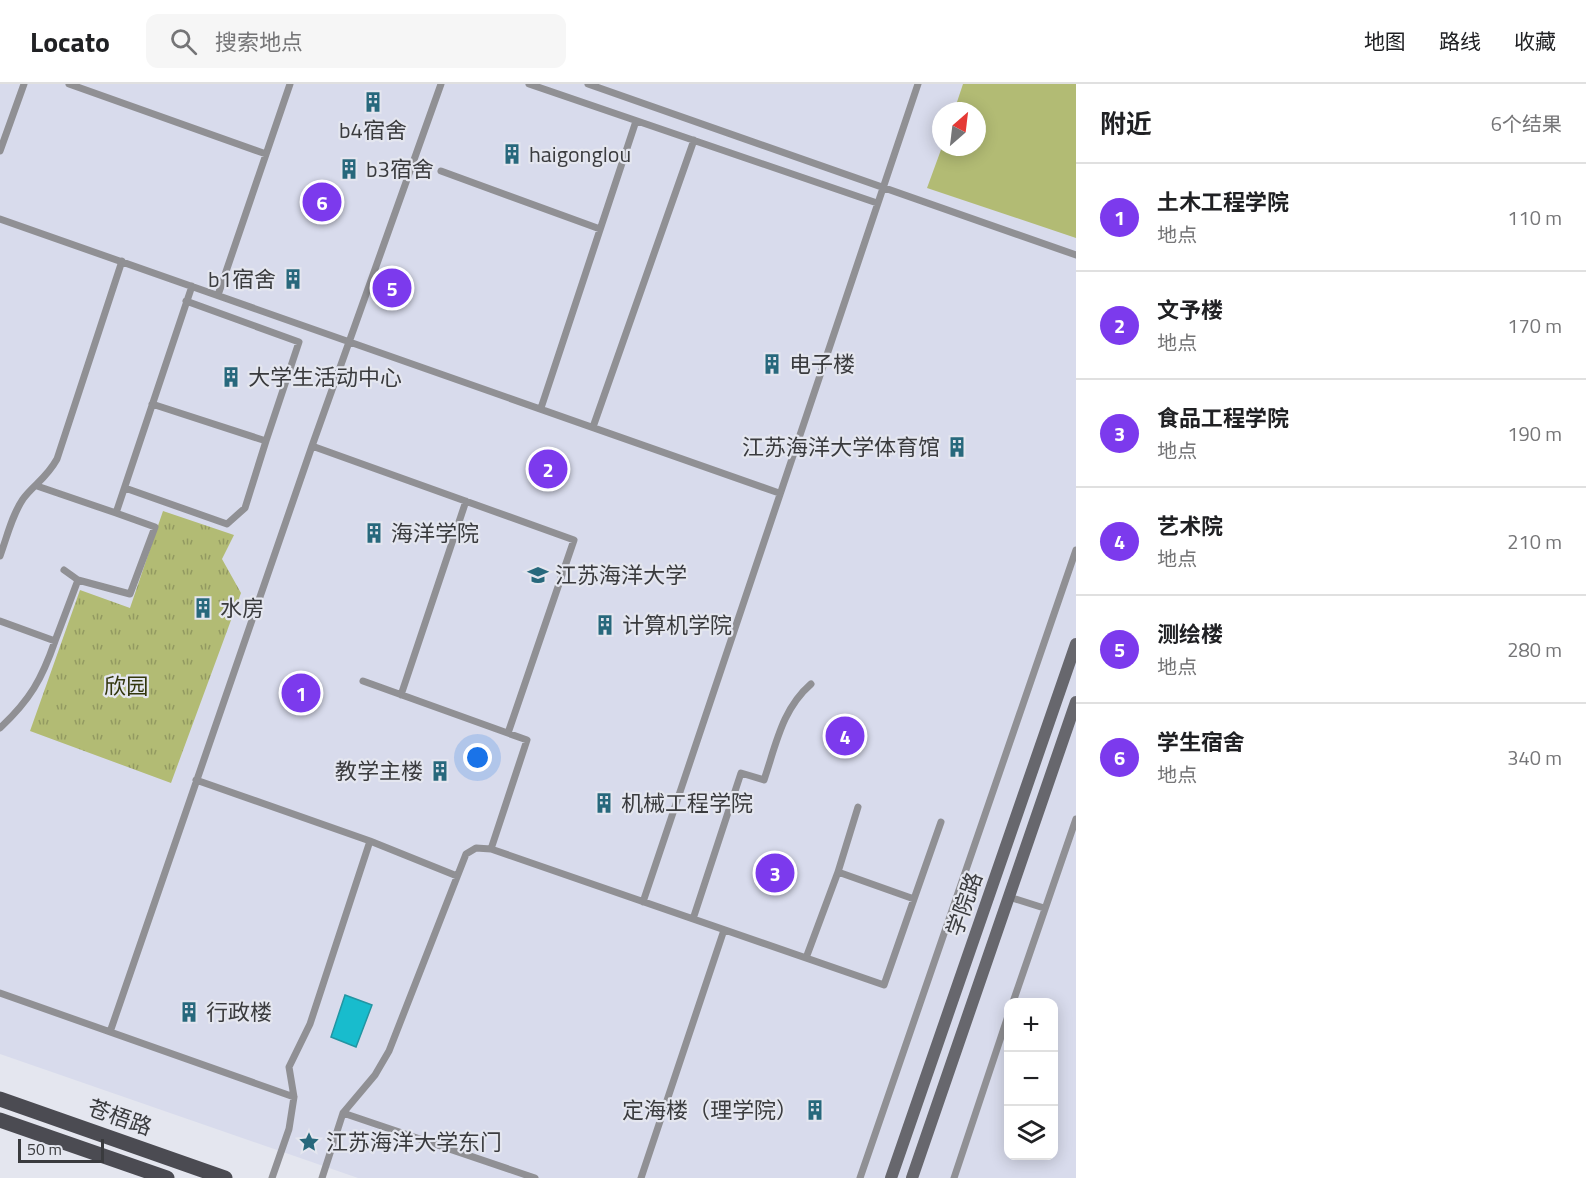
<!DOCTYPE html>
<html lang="zh">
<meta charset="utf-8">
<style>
body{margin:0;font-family:"Titillium Web","Noto Sans SC",sans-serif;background:#f6f6f6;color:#202124}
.controls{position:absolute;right:18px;bottom:18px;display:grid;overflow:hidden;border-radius:12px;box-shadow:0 3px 15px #0003}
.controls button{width:54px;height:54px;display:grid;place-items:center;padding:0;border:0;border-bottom:2px solid #e0e0e0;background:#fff;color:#202124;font:30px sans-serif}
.compass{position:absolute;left:932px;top:18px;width:54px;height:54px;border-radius:50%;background:#fff;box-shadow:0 3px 15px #0003;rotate:28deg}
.scale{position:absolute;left:18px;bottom:15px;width:86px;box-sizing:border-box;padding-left:6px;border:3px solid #3a3b3e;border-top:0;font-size:16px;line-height:21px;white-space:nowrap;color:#3a3b3e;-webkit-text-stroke:4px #e4e6ef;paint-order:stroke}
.you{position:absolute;left:478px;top:674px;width:21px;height:21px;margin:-15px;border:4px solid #fff;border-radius:50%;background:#1a73e8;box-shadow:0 0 0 9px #1a73e833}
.badge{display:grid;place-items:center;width:39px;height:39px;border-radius:50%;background:#7c3aed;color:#fff;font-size:20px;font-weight:700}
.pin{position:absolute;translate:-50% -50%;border:3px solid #fff;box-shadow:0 2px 6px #0006}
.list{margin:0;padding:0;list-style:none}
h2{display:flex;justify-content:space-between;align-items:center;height:78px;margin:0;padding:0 24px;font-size:26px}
h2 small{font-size:20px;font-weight:400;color:#757577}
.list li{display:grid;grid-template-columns:39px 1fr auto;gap:18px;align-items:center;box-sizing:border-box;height:108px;padding:0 24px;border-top:2px solid #e0e0e0}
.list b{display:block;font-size:22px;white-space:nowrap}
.list p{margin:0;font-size:20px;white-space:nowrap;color:#757577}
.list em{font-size:20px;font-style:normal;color:#757577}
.icon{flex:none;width:33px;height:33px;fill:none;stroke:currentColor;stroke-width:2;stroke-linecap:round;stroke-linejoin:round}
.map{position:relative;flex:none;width:1076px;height:1094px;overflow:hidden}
header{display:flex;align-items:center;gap:36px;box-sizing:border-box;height:84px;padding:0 30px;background:#fff;border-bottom:2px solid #e0e0e0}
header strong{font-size:28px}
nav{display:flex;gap:33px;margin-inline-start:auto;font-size:21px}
.search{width:420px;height:54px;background:#f6f6f6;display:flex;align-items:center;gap:15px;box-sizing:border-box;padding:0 21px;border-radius:12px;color:#757577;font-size:22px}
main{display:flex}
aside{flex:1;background:#fff}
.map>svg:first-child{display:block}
.built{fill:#d8dbec;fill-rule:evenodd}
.park{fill:url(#park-tufts)}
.garden{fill:#b2bb74}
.water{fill:#18bccd;stroke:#2295a2;stroke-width:1.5}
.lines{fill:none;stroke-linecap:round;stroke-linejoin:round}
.lane{stroke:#909094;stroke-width:7}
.secondary{stroke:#67676d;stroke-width:12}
.primary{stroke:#4b4b52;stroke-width:15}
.labels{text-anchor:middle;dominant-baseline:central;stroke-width:4.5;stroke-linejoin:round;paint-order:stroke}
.poi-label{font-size:22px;fill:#3a3b3e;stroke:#e4e6ef;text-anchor:start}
.park-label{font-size:22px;fill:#32360d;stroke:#e4e6ef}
.street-label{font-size:22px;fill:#3a3b3e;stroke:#e4e6ef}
</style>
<header>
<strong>Locato</strong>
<div class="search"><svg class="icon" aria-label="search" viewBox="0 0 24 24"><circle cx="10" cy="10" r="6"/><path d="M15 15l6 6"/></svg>搜索地点</div>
<nav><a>地图</a><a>路线</a><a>收藏</a></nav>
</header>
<main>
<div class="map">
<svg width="1076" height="1094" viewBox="0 0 1076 1094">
<defs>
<pattern id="park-tufts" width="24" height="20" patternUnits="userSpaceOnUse" patternTransform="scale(1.5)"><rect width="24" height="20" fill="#b2bb74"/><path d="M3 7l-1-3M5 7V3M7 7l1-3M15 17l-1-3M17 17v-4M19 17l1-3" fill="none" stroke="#929961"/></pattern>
</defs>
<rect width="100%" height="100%" fill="#e4e6ef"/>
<!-- built -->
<path class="built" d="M0,0H1076V1094H358L0,970ZM941,27H977V63H941ZM1008,918H1054V1072H1008Z"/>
<!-- park -->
<path class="park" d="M163,427L234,451L222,475L241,509L171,699L30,647L80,506L130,524Z"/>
<!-- garden -->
<path class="garden" d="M963,0H1076V154L927,104L942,63H977V27H954Z"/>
<!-- water -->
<path class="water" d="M345,911L372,921L356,963L331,953Z"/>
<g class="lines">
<!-- lane -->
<path class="lane" d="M69,0L266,70
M529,0L877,119
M588,0L1076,171
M0,67L24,0
M441,87L600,145
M0,135L779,409
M218,211L290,0
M152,320L266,357L299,258L186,217
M541,324L636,37
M593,343L694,56
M312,362L574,456L508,649
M37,402L116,429L192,202
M125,404L227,440L245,424L266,357
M0,472C7,453 12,431 23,415C34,400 46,395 57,375L122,177
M64,486L78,496L130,510L155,443L116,429
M0,537L55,557L78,496
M363,597L527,656L491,765
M401,611L466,417
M0,644C30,616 42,595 55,557
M196,696L370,757L310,940L289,983L294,1013L289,1045L272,1094
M370,757L457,792
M838,788L914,815L941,738
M1009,813L1044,824
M643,818L918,0
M693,835L741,689L764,696C776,661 782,625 811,600
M806,874L838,788L858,723
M0,909L294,1013
M1013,918L1076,735
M110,948L312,362L441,0
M343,1029L535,1094
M322,1094L343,1029L375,991L389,967L466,770L476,764L491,765L884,901L914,815
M641,1094L724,846
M860,1094L1076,466
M954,1094L1008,932"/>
<!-- secondary -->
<path class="secondary" d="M891,1094L1076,560
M912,1094L1076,618"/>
<!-- primary -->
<path class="primary" d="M0,1015L225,1094
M0,1036L167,1094"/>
</g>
<!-- icons -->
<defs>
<g id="building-bare" transform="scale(1.62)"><path d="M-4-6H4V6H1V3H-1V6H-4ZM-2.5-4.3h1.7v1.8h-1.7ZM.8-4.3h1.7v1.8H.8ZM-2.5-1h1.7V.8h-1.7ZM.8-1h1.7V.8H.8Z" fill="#27687c" stroke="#e4e6ef" stroke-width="2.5" paint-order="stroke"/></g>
<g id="university-bare" transform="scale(1.62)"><path d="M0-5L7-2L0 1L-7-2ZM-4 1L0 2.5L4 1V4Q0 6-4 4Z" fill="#27687c" stroke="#e4e6ef" stroke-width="2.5" paint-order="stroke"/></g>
<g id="sight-bare" transform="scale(1.62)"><path d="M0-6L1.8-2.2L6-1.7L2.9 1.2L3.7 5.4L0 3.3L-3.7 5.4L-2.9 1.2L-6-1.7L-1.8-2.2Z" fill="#27687c" stroke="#e4e6ef" stroke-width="2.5" paint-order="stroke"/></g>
</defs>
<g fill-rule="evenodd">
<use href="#building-bare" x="373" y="18"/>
<use href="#building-bare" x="512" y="70"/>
<use href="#building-bare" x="349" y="85"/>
<use href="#building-bare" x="293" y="195"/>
<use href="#building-bare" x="772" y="280"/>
<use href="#building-bare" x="231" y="293"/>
<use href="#building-bare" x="957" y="363"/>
<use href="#building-bare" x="374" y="449"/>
<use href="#university-bare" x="538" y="491"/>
<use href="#building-bare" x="203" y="524"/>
<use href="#building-bare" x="605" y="541"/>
<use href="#building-bare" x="440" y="687"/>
<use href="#building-bare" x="604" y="719"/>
<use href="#building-bare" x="189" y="928"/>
<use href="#building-bare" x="815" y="1026"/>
<use href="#sight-bare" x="309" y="1058"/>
</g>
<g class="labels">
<!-- poi labels -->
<g class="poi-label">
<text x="373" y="46" text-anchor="middle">b4宿舍</text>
<text x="529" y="70">haigonglou</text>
<text x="366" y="85">b3宿舍</text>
<text x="276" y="195" text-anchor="end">b1宿舍</text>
<text x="789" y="280">电子楼</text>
<text x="248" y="293">大学生活动中心</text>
<text x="940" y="363" text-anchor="end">江苏海洋大学体育馆</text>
<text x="391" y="449">海洋学院</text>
<text x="555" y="491">江苏海洋大学</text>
<text x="220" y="524">水房</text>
<text x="622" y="541">计算机学院</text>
<text x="423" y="687" text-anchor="end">教学主楼</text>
<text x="621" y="719">机械工程学院</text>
<text x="206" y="928">行政楼</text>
<text x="798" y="1026" text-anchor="end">定海楼（理学院）</text>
<text x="326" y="1058">江苏海洋大学东门</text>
</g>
<!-- park labels -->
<g class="park-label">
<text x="126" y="602">欣园</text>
</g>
<!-- street labels -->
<g class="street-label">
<text transform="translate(964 820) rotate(-71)">学院路</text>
<text transform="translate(120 1033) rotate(19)">苍梧路</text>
</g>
</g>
</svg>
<div class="controls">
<button>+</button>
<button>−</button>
<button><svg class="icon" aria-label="layers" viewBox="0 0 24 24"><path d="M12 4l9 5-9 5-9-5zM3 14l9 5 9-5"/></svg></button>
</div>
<svg class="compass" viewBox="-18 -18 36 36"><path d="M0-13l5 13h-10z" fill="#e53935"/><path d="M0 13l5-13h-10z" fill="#757577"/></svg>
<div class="scale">50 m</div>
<div class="you"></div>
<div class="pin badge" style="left:301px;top:609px">1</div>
<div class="pin badge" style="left:548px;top:385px">2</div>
<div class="pin badge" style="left:775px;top:789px">3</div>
<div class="pin badge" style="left:845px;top:652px">4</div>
<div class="pin badge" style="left:392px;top:204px">5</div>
<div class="pin badge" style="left:322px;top:118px">6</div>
</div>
<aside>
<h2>附近<small>6个结果</small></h2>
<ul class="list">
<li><span class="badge">1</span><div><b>土木工程学院</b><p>地点</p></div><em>110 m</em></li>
<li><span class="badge">2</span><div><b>文予楼</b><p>地点</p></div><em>170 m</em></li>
<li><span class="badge">3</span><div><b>食品工程学院</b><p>地点</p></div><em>190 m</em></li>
<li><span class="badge">4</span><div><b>艺术院</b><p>地点</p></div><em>210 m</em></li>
<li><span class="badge">5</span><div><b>测绘楼</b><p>地点</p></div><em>280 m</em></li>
<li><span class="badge">6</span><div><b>学生宿舍</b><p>地点</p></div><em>340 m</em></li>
</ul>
</aside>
</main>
